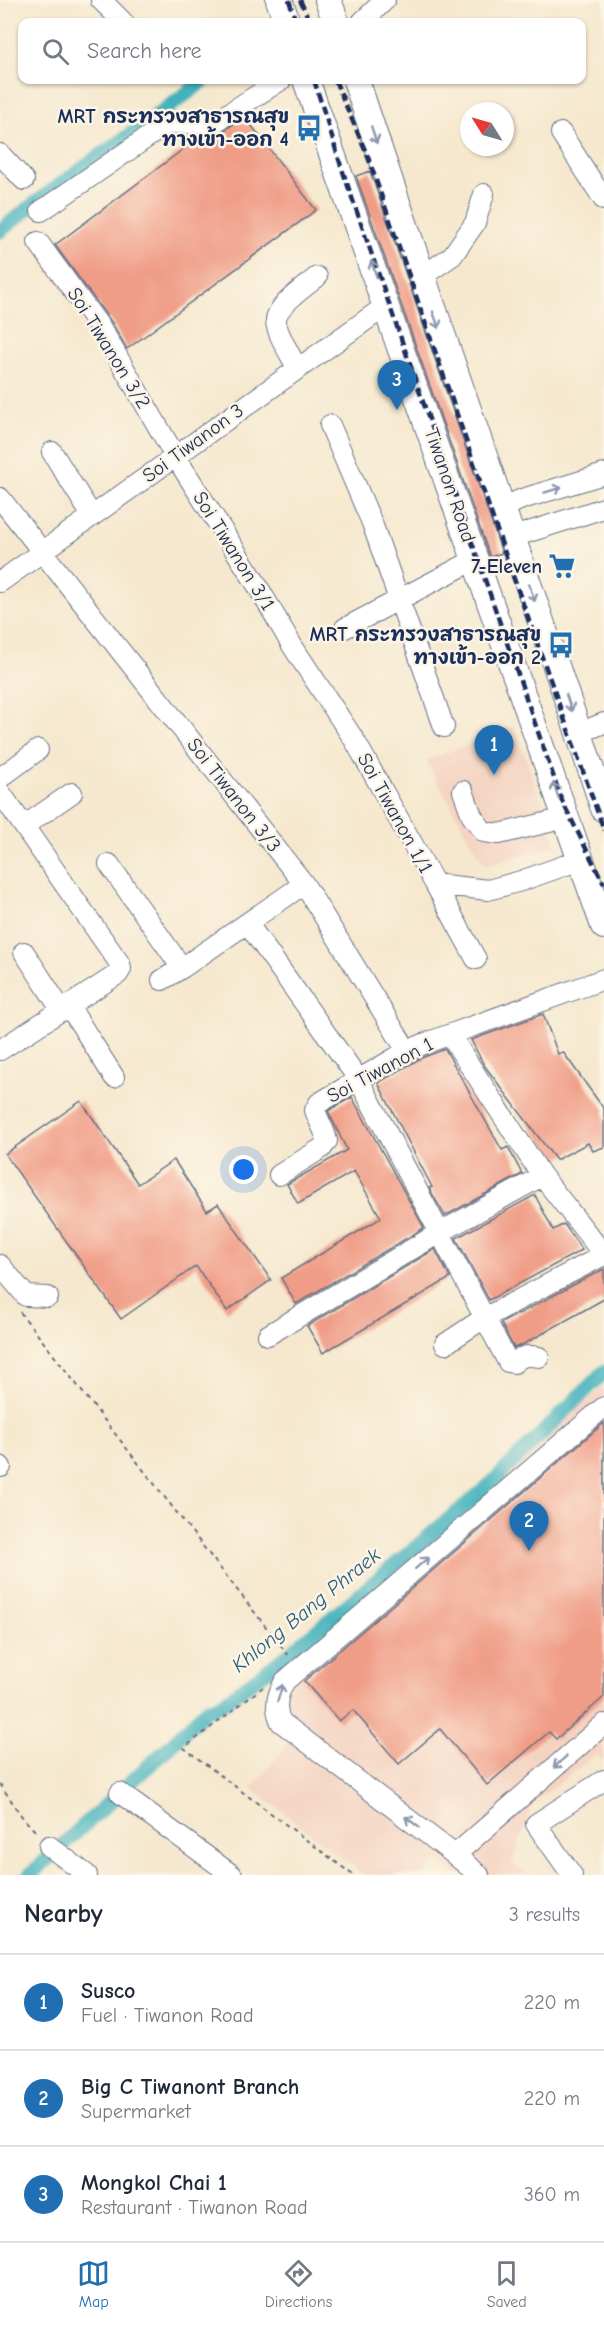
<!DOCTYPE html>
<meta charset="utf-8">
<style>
body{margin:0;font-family:"Comic Neue","Playpen Sans Thai",sans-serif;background:#f2f2f3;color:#1f2937}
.compass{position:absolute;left:460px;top:102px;width:54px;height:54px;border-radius:50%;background:#fff;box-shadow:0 2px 4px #0004;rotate:307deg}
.you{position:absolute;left:244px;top:1170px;width:21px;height:21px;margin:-15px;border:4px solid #fff;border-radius:50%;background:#1a73e8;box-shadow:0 0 0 9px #1a73e833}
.badge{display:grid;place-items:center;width:39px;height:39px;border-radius:50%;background:#1f6fb2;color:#fff;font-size:20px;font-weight:700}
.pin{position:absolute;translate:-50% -50px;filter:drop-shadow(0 2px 3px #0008)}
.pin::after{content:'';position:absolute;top:32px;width:21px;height:18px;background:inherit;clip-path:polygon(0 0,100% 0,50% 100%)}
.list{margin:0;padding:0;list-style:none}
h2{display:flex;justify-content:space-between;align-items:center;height:78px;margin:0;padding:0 24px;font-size:26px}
h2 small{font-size:20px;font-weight:400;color:#747a83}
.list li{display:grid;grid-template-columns:39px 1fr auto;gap:18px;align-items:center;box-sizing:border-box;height:96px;padding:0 24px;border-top:2px solid #e0e1e3}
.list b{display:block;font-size:22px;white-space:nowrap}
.list p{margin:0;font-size:20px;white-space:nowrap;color:#747a83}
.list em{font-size:20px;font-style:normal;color:#747a83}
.icon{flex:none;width:33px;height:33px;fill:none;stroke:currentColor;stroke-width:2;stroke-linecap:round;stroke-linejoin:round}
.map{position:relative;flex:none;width:604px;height:1875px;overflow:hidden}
.search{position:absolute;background:#fff;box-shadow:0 2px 4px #0004;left:18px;right:18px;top:18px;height:66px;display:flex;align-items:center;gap:15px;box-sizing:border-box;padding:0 21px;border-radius:12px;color:#747a83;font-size:22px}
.sheet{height:366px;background:#fff}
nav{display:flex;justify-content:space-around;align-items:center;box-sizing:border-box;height:84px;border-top:2px solid #e0e1e3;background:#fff;font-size:16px;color:#747a83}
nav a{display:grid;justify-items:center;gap:3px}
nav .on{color:#1f6fb2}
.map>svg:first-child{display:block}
.built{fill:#f4d3c1}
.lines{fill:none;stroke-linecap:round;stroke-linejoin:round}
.canal{stroke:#43b2be;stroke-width:15}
.building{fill:#f09d87}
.minor-casing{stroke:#677085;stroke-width:22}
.major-casing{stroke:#677085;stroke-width:28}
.path{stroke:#677085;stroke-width:2;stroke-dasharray:4.5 4.5;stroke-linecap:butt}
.minor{stroke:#fff;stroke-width:20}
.major{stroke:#fff;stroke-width:26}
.rail{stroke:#1b2f5e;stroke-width:4.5;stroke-dasharray:9 4.5;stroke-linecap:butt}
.oneway{stroke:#8d97ae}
.labels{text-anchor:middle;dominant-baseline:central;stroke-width:5;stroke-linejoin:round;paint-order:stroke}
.poi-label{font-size:20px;font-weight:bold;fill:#1b2f5e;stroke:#fcf5e5;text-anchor:end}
.street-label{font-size:20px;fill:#1b2f5e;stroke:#fcf5e5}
.water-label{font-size:21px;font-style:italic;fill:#295d80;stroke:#fcf5e5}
</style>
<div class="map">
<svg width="604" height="1875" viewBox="0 0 604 1875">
<rect width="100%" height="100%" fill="#fcf5e5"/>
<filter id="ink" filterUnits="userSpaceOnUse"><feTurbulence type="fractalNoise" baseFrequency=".0167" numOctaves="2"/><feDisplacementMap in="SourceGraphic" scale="12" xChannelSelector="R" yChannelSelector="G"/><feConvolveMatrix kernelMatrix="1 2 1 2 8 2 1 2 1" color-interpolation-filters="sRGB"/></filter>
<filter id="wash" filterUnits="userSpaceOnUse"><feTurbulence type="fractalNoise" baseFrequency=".008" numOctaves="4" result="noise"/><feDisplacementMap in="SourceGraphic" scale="24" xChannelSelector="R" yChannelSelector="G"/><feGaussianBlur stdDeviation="1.35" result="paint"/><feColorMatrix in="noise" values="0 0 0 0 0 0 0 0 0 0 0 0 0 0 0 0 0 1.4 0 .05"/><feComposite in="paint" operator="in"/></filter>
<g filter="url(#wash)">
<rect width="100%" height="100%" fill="#f5e8ce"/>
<!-- built -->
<path class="built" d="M514,726L557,845L485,866L426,761Z
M604,1386V1762L597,1754L534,1802L512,1863L527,1875H457L437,1861L426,1875H364L252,1788L288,1743L267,1728L270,1678L316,1628Z"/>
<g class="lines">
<!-- canal -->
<path class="canal" d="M0,231C66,177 137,133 204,80
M30,1875L168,1748L206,1710L223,1703L283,1659L491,1484L604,1372"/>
</g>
<g id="blocks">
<!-- building -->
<path class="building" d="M245,117L316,210L127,349L112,323L55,245L201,136L218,134Z
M370,171L502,553L490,557L356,176Z
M543,1014L558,1054L563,1052L604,1109V1147L593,1151L588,1143L556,1160L484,1065L471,1040Z
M445,1049L502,1150L508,1147L522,1174L445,1216L429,1188L432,1187L378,1083L419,1059Z
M352,1097L424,1228L296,1304L281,1278L381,1218L354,1171L298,1204L287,1184L347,1150L328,1111Z
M81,1101L138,1184L174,1160L207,1211L218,1204L271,1280L227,1311L196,1266L121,1319L5,1154Z
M535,1195L553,1230L564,1224L582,1250L489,1300L456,1238Z
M435,1249L450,1278L323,1353L307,1326Z
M604,1269V1299L524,1344L514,1348L501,1323Z
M604,1423V1697L556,1739L549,1732L487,1785L440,1729L399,1764L353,1710L339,1721L304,1681Z"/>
</g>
</g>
<g filter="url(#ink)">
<use href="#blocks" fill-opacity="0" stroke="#677085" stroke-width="1.5"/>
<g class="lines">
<!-- minor casing -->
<g class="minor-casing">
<path id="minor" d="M101,0L123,22
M362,22L385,0
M561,133L604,200
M0,154L24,180
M41,211L168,123L212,124L281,80
M38,242L102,330L175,456L254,580L293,647L355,741L435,884L488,890L521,881L580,860
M421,277L452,256L475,223L484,194
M297,368C292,357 276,333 276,321C275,307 306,286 317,277
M330,425L372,523L444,727
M52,452L92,516
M0,498L304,884L407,1051
M502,508L522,499L604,474
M513,537L604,508
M0,582L387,305
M345,628L476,559
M579,733L604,723
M0,778L38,750
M463,791L472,816L484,832L499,834L566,818
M0,792L120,964L121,969L118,974L0,1050
M24,826L72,793
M109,864L182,968L304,884
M435,884L476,959
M248,924L359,1080L508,1362L514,1363C522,1355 528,1355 539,1357
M24,952L62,1011
M162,980L182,968
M69,1006L114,1077
M450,1035L542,1176L604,1255
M279,1175L322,1148L327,1141C325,1129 318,1121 315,1110L319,1103L407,1051L426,1043L604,979
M0,1265L26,1296L48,1297
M268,1335L439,1233L542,1176
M445,1344L484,1318L604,1255
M604,1407L285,1681C277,1694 274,1708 281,1722L455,1855L604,1724
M0,1466L1,1467
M120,1793L232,1875
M49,1846L87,1875
M455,1855L479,1875
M572,1875L536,1824L604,1780"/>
</g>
<!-- major casing -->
<g class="major-casing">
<path id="major" d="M279,0L287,22
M328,0L336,22
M306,80L604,926
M356,80C436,323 524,565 604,809"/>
</g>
<!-- path -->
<path class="path" d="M20,1312L288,1655
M263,1687L184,1748L353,1875
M0,1784L23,1818L38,1834"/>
<!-- minor -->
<use href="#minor" class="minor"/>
<!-- major -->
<use href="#major" class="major"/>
<!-- rail -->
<path class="rail" d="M289,0L296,22
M300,0L310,22
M314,80L341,166L562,801L604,884
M335,80L368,157L508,562L604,830"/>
</g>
<!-- one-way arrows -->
<defs><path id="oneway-shaft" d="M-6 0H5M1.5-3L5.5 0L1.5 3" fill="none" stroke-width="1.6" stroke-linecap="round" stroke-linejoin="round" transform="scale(1.5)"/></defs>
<g class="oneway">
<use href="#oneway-shaft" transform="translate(374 135) rotate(72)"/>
<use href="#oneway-shaft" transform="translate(374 269) rotate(-109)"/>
<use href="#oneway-shaft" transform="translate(436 320) rotate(70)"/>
<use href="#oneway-shaft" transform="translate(553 490) rotate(-17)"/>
<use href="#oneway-shaft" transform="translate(532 593) rotate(72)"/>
<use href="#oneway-shaft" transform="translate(569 703) rotate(71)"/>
<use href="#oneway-shaft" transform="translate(556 791) rotate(-109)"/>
<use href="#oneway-shaft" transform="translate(422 1563) rotate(-41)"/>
<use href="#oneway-shaft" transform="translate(280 1693) rotate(-73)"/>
<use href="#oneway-shaft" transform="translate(560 1762) rotate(138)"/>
<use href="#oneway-shaft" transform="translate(412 1822) rotate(-143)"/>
</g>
</g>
<!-- icons -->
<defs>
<g id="bus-bare" transform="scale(2.07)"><path d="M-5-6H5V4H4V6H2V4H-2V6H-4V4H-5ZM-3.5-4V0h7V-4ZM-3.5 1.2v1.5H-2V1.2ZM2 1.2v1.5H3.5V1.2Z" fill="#1f6fb2" stroke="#fcf5e5" stroke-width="2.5" paint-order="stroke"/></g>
<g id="supermarket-bare" transform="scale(2.07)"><path d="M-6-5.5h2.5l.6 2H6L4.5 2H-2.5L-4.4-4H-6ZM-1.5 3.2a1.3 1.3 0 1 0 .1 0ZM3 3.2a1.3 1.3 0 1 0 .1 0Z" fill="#1f6fb2" stroke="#fcf5e5" stroke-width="2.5" paint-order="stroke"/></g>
</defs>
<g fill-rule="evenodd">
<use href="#bus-bare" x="309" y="128"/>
<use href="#supermarket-bare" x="562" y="566"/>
<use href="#bus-bare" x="561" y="645"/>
</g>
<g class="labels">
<!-- poi labels -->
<g class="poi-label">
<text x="289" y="116">MRT กระทรวงสาธารณสุข<tspan x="289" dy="23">ทางเข้า-ออก 4</tspan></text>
<text x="542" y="566">7-Eleven</text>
<text x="541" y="634">MRT กระทรวงสาธารณสุข<tspan x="541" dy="23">ทางเข้า-ออก 2</tspan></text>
</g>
<!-- street labels -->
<g class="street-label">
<text transform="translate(109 348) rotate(58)">Soi Tiwanon 3/2</text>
<text transform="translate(193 443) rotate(-36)">Soi Tiwanon 3</text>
<text transform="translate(450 485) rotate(71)">Tiwanon Road</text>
<text transform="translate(234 551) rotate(58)">Soi Tiwanon 3/1</text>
<text transform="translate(234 795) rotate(52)">Soi Tiwanon 3/3</text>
<text transform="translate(395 813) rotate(61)">Soi Tiwanon 1/1</text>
<text transform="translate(380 1070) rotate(-28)">Soi Tiwanon 1</text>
</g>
<!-- water labels -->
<g class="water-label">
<text transform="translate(306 1610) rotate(-39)">Khlong Bang Phraek</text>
</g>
</g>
</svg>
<svg class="compass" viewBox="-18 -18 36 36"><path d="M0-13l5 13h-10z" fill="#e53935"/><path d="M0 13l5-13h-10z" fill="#747a83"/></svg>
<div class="you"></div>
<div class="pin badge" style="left:494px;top:775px">1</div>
<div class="pin badge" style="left:529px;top:1551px">2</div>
<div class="pin badge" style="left:397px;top:410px">3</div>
<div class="search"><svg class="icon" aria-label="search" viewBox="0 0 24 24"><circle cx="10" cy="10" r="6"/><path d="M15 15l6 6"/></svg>Search here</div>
</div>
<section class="sheet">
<h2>Nearby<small>3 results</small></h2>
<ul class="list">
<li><span class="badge">1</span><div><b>Susco</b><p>Fuel · Tiwanon Road</p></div><em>220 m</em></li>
<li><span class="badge">2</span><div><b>Big C Tiwanont Branch</b><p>Supermarket</p></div><em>220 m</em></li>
<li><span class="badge">3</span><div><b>Mongkol Chai 1</b><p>Restaurant · Tiwanon Road</p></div><em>360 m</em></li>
</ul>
</section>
<nav>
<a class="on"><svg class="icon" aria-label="map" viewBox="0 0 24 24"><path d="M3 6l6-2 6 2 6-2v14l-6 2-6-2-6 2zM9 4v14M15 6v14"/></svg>Map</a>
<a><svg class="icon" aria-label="directions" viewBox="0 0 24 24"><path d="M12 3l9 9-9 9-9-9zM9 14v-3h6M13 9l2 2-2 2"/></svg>Directions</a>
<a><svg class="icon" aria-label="saved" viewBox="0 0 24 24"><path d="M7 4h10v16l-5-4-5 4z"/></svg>Saved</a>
</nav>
